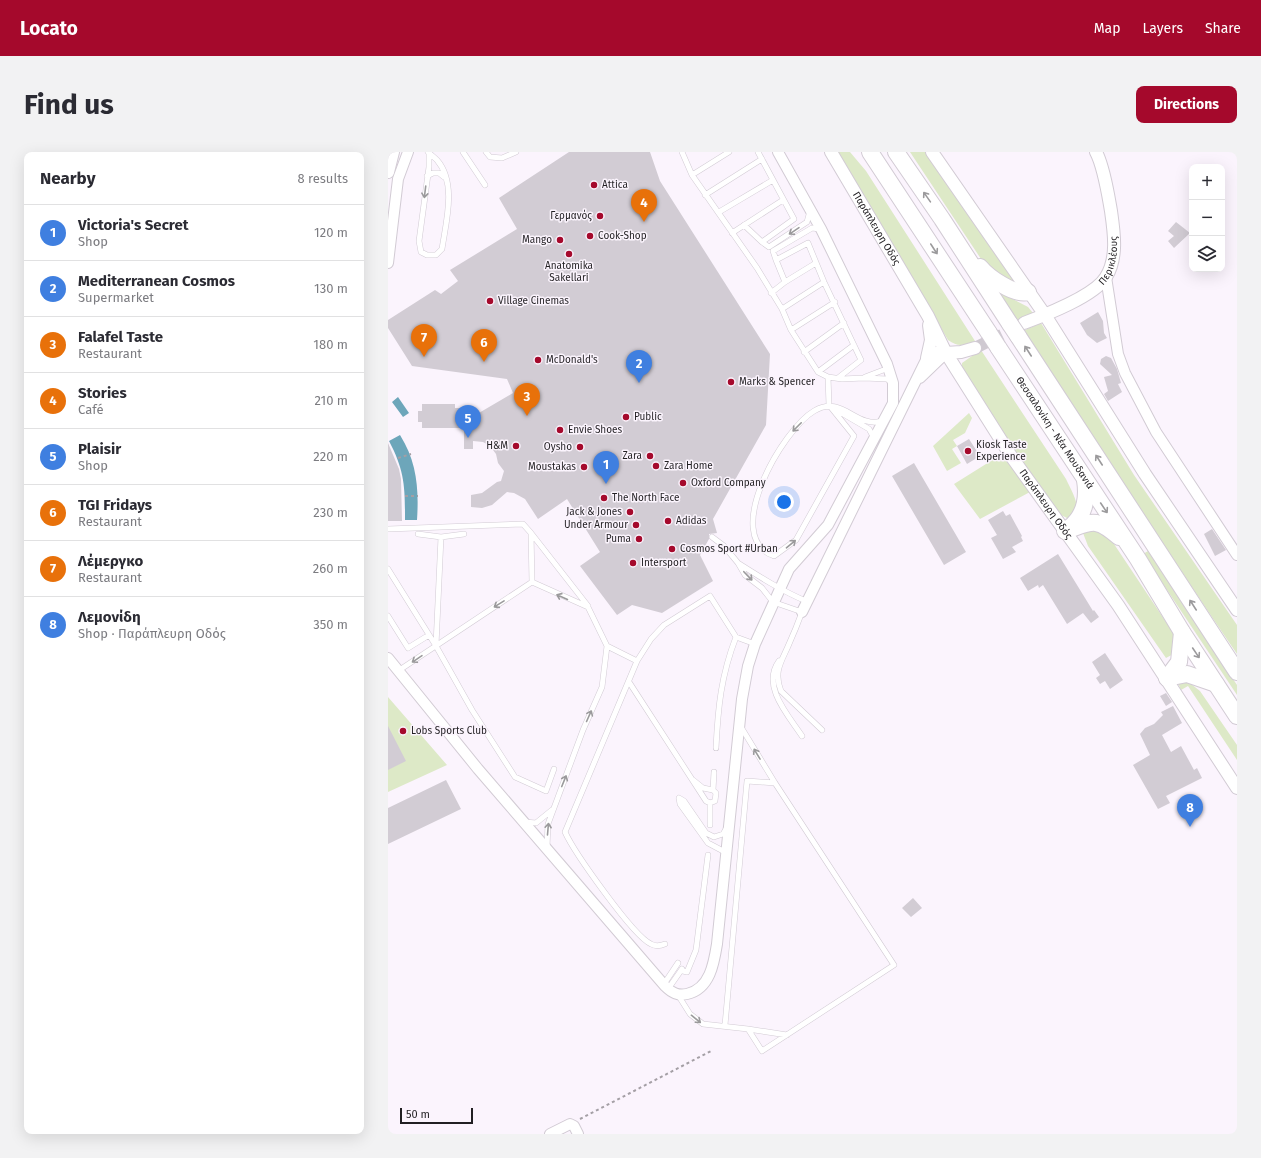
<!DOCTYPE html>
<meta charset="utf-8">
<style>
body{margin:0;font-family:"Fira Sans",sans-serif;background:#f2f2f3;color:#2b2b33}
.controls{position:absolute;right:12px;top:12px;display:grid;overflow:hidden;border-radius:8px;box-shadow:0 4px 16px #0002}
.controls button{width:36px;height:36px;display:grid;place-items:center;padding:0;border:0;border-bottom:1px solid #e1e1e2;background:#fff;color:#2b2b33;font:20px sans-serif}
.scale{position:absolute;left:12px;bottom:10px;width:73px;box-sizing:border-box;padding-left:4px;border:2px solid #211f22;border-top:0;font-size:11px;line-height:14px;white-space:nowrap;color:#211f22;-webkit-text-stroke:3px #fbf4fd;paint-order:stroke}
.you{position:absolute;left:396px;top:350px;width:14px;height:14px;margin:-10px;border:3px solid #fff;border-radius:50%;background:#1a73e8;box-shadow:0 0 0 6px #1a73e833}
.badge{display:grid;place-items:center;width:26px;height:26px;border-radius:50%;background:#a5092c;color:#fff;font-size:13px;font-weight:700}
.pin{position:absolute;translate:-50% -33px;filter:drop-shadow(0 1px 2px #0008)}
.pin::after{content:'';position:absolute;top:21px;width:14px;height:12px;background:inherit;clip-path:polygon(0 0,100% 0,50% 100%)}
.list{margin:0;padding:0;list-style:none}
h2{display:flex;justify-content:space-between;align-items:center;height:52px;margin:0;padding:0 16px;font-size:17px}
h2 small{font-size:13px;font-weight:400;color:#7c7c81}
.list li{display:grid;grid-template-columns:26px 1fr auto;gap:12px;align-items:center;box-sizing:border-box;height:56px;padding:0 16px;border-top:1px solid #e1e1e2}
.list b{display:block;font-size:15px;white-space:nowrap}
.list p{margin:0;font-size:13px;white-space:nowrap;color:#7c7c81}
.list em{font-size:13px;font-style:normal;color:#7c7c81}
.icon{flex:none;width:22px;height:22px;fill:none;stroke:currentColor;stroke-width:2;stroke-linecap:round;stroke-linejoin:round}
.map{position:relative;flex:none;width:849px;height:982px;overflow:hidden;border-radius:8px}
header{display:flex;align-items:center;gap:24px;box-sizing:border-box;height:56px;padding:0 20px;background:#a5092c;color:#fff}
header strong{font-size:19px}
nav{display:flex;gap:22px;margin-inline-start:auto;font-size:14px}
.intro{display:flex;align-items:center;justify-content:space-between;box-sizing:border-box;height:96px;padding:0 24px}
h1{margin:0;font-size:28px}
.button{padding:10px 18px;border-radius:8px;background:#a5092c;color:#fff;font-size:14px;font-weight:700}
main{display:flex;gap:24px;padding:0 24px}
aside{flex:1;background:#fff;border-radius:8px;box-shadow:0 4px 16px #0002}
.map>svg:first-child{display:block}
.green{fill:#dde9c7}
.water{fill:#6da6ba}
.building{fill:#d2ccd4}
.lines{fill:none;stroke-linecap:round;stroke-linejoin:round}
.tertiary-tunnel{stroke:#cfc9d1;stroke-width:12;stroke-dasharray:12 6;stroke-linecap:butt}
.service-casing{stroke:#d2cbd4;stroke-width:6}
.minor-casing{stroke:#d2cbd4;stroke-width:12}
.tertiary-casing{stroke:#d2cbd4;stroke-width:14}
.trunk-casing{stroke:#d2cbd4;stroke-width:18}
.path{stroke:#a49fa5;stroke-width:2;stroke-dasharray:3 3;stroke-linecap:butt}
.service{stroke:#fff;stroke-width:5}
.minor{stroke:#fff;stroke-width:10}
.tertiary{stroke:#fff;stroke-width:12}
.trunk{stroke:#fff;stroke-width:16}
.trunk-bridge-casing{stroke:#d2cbd4;stroke-width:18;stroke-linecap:butt}
.trunk-bridge{stroke:#fff;stroke-width:16}
.oneway{stroke:#9b9a9c}
.poi-dot{fill:#a5092c;stroke:#fbf4fd;stroke-width:1.5}
.labels{text-anchor:middle;dominant-baseline:central;stroke-width:3;stroke-linejoin:round;paint-order:stroke}
.poi-label{font-size:10px;fill:#211f22;stroke:#fbf4fd;text-anchor:start}
.street-label{font-size:10px;fill:#211f22;stroke:#fbf4fd}
</style>
<header>
<strong>Locato</strong>
<nav><a>Map</a><a>Layers</a><a>Share</a></nav>
</header>
<div class="intro"><h1>Find us</h1><a class="button">Directions</a></div>
<main>
<aside>
<h2>Nearby<small>8 results</small></h2>
<ul class="list">
<li><span class="badge" style="background:#3f7fe0">1</span><div><b>Victoria's Secret</b><p>Shop</p></div><em>120 m</em></li>
<li><span class="badge" style="background:#3f7fe0">2</span><div><b>Mediterranean Cosmos</b><p>Supermarket</p></div><em>130 m</em></li>
<li><span class="badge" style="background:#e8710a">3</span><div><b>Falafel Taste</b><p>Restaurant</p></div><em>180 m</em></li>
<li><span class="badge" style="background:#e8710a">4</span><div><b>Stories</b><p>Café</p></div><em>210 m</em></li>
<li><span class="badge" style="background:#3f7fe0">5</span><div><b>Plaisir</b><p>Shop</p></div><em>220 m</em></li>
<li><span class="badge" style="background:#e8710a">6</span><div><b>TGI Fridays</b><p>Restaurant</p></div><em>230 m</em></li>
<li><span class="badge" style="background:#e8710a">7</span><div><b>Λέμεργκο</b><p>Restaurant</p></div><em>260 m</em></li>
<li><span class="badge" style="background:#3f7fe0">8</span><div><b>Λεμονίδη</b><p>Shop · Παράπλευρη Οδός</p></div><em>350 m</em></li>
</ul>
</aside>
<div class="map">
<svg width="849" height="982" viewBox="0 0 849 982">
<rect width="100%" height="100%" fill="#fbf4fd"/>
<!-- green -->
<path class="green" d="M448,0H462L478,19L587,189C575,194 570,195 560,188L504,91Z
M522,0H539L631,134L601,119Z
M611,140L640,155L645,161L628,173Z
M653,171L746,323L849,473V502C776,395 707,286 635,179Z
M591,195L678,327C684,340 693,353 687,366H679L673,363L628,302L574,218V211L584,204Z
M581,261L584,266L577,281L565,288L569,294L564,297L573,311L559,319L545,294Z
M614,302L642,340L592,367L566,332Z
M700,374L720,383L790,488L789,500L778,506L700,394L695,381Z
M760,399L849,533V543L755,402Z
M798,528L812,539L849,593V608L800,534L793,538L790,531Z
M0,545L59,613L0,640Z"/>
<!-- water -->
<path class="water" d="M10,245L21,261L15,265L4,250Z
M12,283C29,310 31,337 29,368H17C17,336 17,319 1,289Z"/>
<!-- building -->
<path class="building" d="M181,0H262L272,29L382,202L378,273L325,367L329,381L321,382V387L312,403L325,429L274,461L244,453L229,463L192,414L212,400L179,347L150,367L137,347L126,341L119,340L104,353L94,356L83,355V343L94,341L109,330L113,329L116,319L110,311L108,302L102,294L95,290L85,289V297H76V276H34V270H30V259H34V252H67V256H84V265L125,241L119,227L24,214L0,176V168L47,138L53,142L70,129L62,118L129,77L111,46Z
M788,70L802,81L786,96L780,89L786,84L780,79Z
M710,160L715,169L716,181L719,186L709,191L699,183L692,171Z
M718,204L723,206L729,217L733,231L730,232L734,240L720,249L716,242L720,239L716,225L724,223L712,212L713,207Z
M581,287L592,304L579,312L569,294Z
M0,291L11,317L13,327L14,369H0Z
M526,311L578,400L556,413L504,324Z
M615,359L618,364L622,362L634,384L633,385L635,389L624,395L628,400L615,407L603,386L609,383L600,368Z
M824,377L838,398L827,404L816,382Z
M670,402L705,459L706,458L711,465L703,471L695,461L679,472L655,433L651,436L650,433L640,439L632,426Z
M717,501L735,528L722,537L717,529L712,532L708,526L712,523L704,510Z
M778,541L784,550L778,554L772,544Z
M785,554L794,571L774,583L783,600L793,594L806,618L809,616L814,626L778,644L782,651L770,657L745,613L762,603L752,582L757,576L766,572L775,563L773,560Z
M0,574L18,609L0,618Z
M58,628L73,657L0,692V656Z
M525,746L534,756L523,765L514,756Z"/>
<g class="lines">
<!-- tertiary-tunnel -->
<path class="tertiary-tunnel" d="M587,196L632,174"/>
<!-- service casing -->
<g class="service-casing">
<path id="service" d="M40,0C43,3 46,5 49,8C69,31 58,70 54,97L48,103H39L33,100L31,89L41,15V1
M75,0L97,33
M98,0L102,5L114,6L128,0
M294,0L304,23L369,116L394,157L403,178L430,220L440,225L454,227L476,226L499,227L504,230
M370,0L406,67L374,90L381,95L419,70L422,59
M304,23L341,0
M39,24L45,21H51L56,25
M317,43L374,7
M331,60L385,28
M356,73L374,90
M432,77L424,76L385,99L388,108L420,91L436,130L473,208L450,226
M344,81L395,48
M388,108L397,130L428,111
M383,141L397,130
M394,157L436,130
M403,178L447,150
M416,200L456,171
M430,220L466,193
M440,225L441,253L466,284L408,388L386,404C332,385 395,277 426,259C455,242 467,277 495,269
M477,225L498,217L499,213
M445,256L481,277L486,286
M0,377L135,372L143,381L144,430
M143,381L200,454
M30,382L53,385L76,382
M324,385L336,394L350,411
M0,417L48,494L84,558L127,625L158,639L166,617
M144,430L200,455L219,494L214,535L195,578L160,672L159,695
M418,449C394,439 372,425 350,411L357,423L374,436L385,450L414,460C410,471 406,481 401,492C394,509 385,519 393,539L434,578
M0,464L20,496L41,483
M48,493L53,385
M219,494L249,509
M391,509C373,534 400,563 414,584
M10,519L144,430
M241,530L318,649L322,651L327,649L328,641L325,638L315,636L305,628
M328,596C330,555 333,524 348,485L367,492
M325,638L326,620
M291,646L292,652L320,691L337,700
M291,646L296,649L318,681L326,685L335,682L338,677
M137,670L148,671L164,658
M322,673V651
M277,792C272,794 268,795 263,792C245,784 186,700 177,680L249,509L263,487L276,473L322,444L348,485
M295,819L299,820L308,798L320,703
M276,832L290,811
M280,837L294,817
M290,843L302,862L315,872L360,877L374,899L506,813L387,631L353,575
M337,873L359,629L387,631
M360,877L399,883"/>
</g>
<!-- minor casing -->
<g class="minor-casing">
<path id="minor" d="M0,111L10,27L20,0
M718,125L730,202L737,221L768,280L849,403
M532,226L558,201
M414,460L539,206L548,200L558,201
M0,506L90,617L277,834C284,841 290,844 299,842C322,837 326,811 329,792L354,547L360,514L367,492L401,417L440,373L505,251V231L499,212L433,77L390,0
M162,982L182,972L186,974L190,982"/>
</g>
<!-- tertiary casing -->
<g class="tertiary-casing">
<g id="tertiary">
<path id="s1" d="M443,0L540,164L558,201L623,304L730,453L849,636"/>
<path d="M544,0L657,163L757,322L849,458"/>
<path d="M0,20L5,0"/>
<path id="s2" d="M636,171C657,163 707,144 718,125C730,106 726,80 723,59C720,42 716,15 708,0"/>
<path d="M558,201L573,200L587,196"/>
<path d="M539,206L543,188L541,173"/>
</g>
</g>
<!-- trunk casing -->
<g class="trunk-casing">
<g id="trunk">
<path d="M482,0L601,181"/>
<path d="M508,0L554,67L622,172"/>
<path d="M592,115C600,125 627,144 640,140"/>
<path d="M630,184L849,520"/>
<path id="s3" d="M610,195L750,407L794,480L849,564"/>
<path d="M681,376C697,364 700,347 697,328"/>
<path d="M677,379C704,370 707,364 731,385"/>
<path d="M779,526L799,522L828,532"/>
<path d="M779,526L791,510L794,480"/>
</g>
</g>
<!-- path -->
<path class="path" d="M10,306L23,302
M17,344H30
M192,967L325,898"/>
<!-- service -->
<use href="#service" class="service"/>
<!-- minor -->
<use href="#minor" class="minor"/>
<!-- tertiary -->
<use href="#tertiary" class="tertiary"/>
<!-- trunk -->
<use href="#trunk" class="trunk"/>
<!-- trunk-bridge casing -->
<g class="trunk-bridge-casing">
<path id="trunk-bridge" d="M622,172L630,184
M601,181L610,195"/>
</g>
<!-- trunk-bridge -->
<use href="#trunk-bridge" class="trunk-bridge"/>
</g>
<!-- one-way arrows -->
<defs><path id="oneway-shaft" d="M-6 0H5M1.5-3L5.5 0L1.5 3" fill="none" stroke-width="1.6" stroke-linecap="round" stroke-linejoin="round"/></defs>
<g class="oneway">
<use href="#oneway-shaft" transform="translate(37 40) rotate(97)"/>
<use href="#oneway-shaft" transform="translate(539 45) rotate(-125)"/>
<use href="#oneway-shaft" transform="translate(406 79) rotate(146)"/>
<use href="#oneway-shaft" transform="translate(546 97) rotate(57)"/>
<use href="#oneway-shaft" transform="translate(640 199) rotate(-123)"/>
<use href="#oneway-shaft" transform="translate(409 275) rotate(135)"/>
<use href="#oneway-shaft" transform="translate(711 308) rotate(-123)"/>
<use href="#oneway-shaft" transform="translate(716 356) rotate(56)"/>
<use href="#oneway-shaft" transform="translate(403 392) rotate(-40)"/>
<use href="#oneway-shaft" transform="translate(360 424) rotate(46)"/>
<use href="#oneway-shaft" transform="translate(174 445) rotate(-156)"/>
<use href="#oneway-shaft" transform="translate(111 452) rotate(148)"/>
<use href="#oneway-shaft" transform="translate(805 453) rotate(-123)"/>
<use href="#oneway-shaft" transform="translate(808 501) rotate(56)"/>
<use href="#oneway-shaft" transform="translate(29 507) rotate(146)"/>
<use href="#oneway-shaft" transform="translate(201 564) rotate(-66)"/>
<use href="#oneway-shaft" transform="translate(369 602) rotate(-121)"/>
<use href="#oneway-shaft" transform="translate(176 629) rotate(-68)"/>
<use href="#oneway-shaft" transform="translate(160 677) rotate(-85)"/>
<use href="#oneway-shaft" transform="translate(308 867) rotate(39)"/>
</g>
<!-- markers -->
<g class="poi-dot">
<circle cx="206" cy="33" r="4"/>
<circle cx="212" cy="64" r="4"/>
<circle cx="202" cy="84" r="4"/>
<circle cx="172" cy="88" r="4"/>
<circle cx="181" cy="102" r="4"/>
<circle cx="102" cy="149" r="4"/>
<circle cx="150" cy="208" r="4"/>
<circle cx="343" cy="230" r="4"/>
<circle cx="238" cy="265" r="4"/>
<circle cx="172" cy="278" r="4"/>
<circle cx="128" cy="294" r="4"/>
<circle cx="192" cy="295" r="4"/>
<circle cx="580" cy="299" r="4"/>
<circle cx="262" cy="304" r="4"/>
<circle cx="268" cy="314" r="4"/>
<circle cx="196" cy="315" r="4"/>
<circle cx="295" cy="331" r="4"/>
<circle cx="216" cy="346" r="4"/>
<circle cx="242" cy="360" r="4"/>
<circle cx="280" cy="369" r="4"/>
<circle cx="248" cy="373" r="4"/>
<circle cx="251" cy="387" r="4"/>
<circle cx="284" cy="397" r="4"/>
<circle cx="245" cy="411" r="4"/>
<circle cx="15" cy="579" r="4"/>
</g>
<g class="labels">
<!-- poi labels -->
<g class="poi-label">
<text x="214" y="33">Attica</text>
<text x="204" y="64" text-anchor="end">Γερμανός</text>
<text x="210" y="84">Cook-Shop</text>
<text x="164" y="88" text-anchor="end">Mango</text>
<text x="181" y="114" text-anchor="middle">Anatomika<tspan x="181" dy="12">Sakellari</tspan></text>
<text x="110" y="149">Village Cinemas</text>
<text x="158" y="208">McDonald's</text>
<text x="351" y="230">Marks &amp; Spencer</text>
<text x="246" y="265">Public</text>
<text x="180" y="278">Envie Shoes</text>
<text x="588" y="293">Kiosk Taste<tspan x="588" dy="12">Experience</tspan></text>
<text x="120" y="294" text-anchor="end">H&amp;M</text>
<text x="184" y="295" text-anchor="end">Oysho</text>
<text x="254" y="304" text-anchor="end">Zara</text>
<text x="276" y="314">Zara Home</text>
<text x="188" y="315" text-anchor="end">Moustakas</text>
<text x="303" y="331">Oxford Company</text>
<text x="224" y="346">The North Face</text>
<text x="234" y="360" text-anchor="end">Jack &amp; Jones</text>
<text x="288" y="369">Adidas</text>
<text x="240" y="373" text-anchor="end">Under Armour</text>
<text x="243" y="387" text-anchor="end">Puma</text>
<text x="292" y="397">Cosmos Sport #Urban</text>
<text x="253" y="411">Intersport</text>
<text x="23" y="579">Lobs Sports Club</text>
</g>
<!-- street labels -->
<g class="street-label">
<text stroke="none"><textPath href="#s1" startOffset="89">Παράπλευρη Οδός</textPath></text>
<text stroke="none"><textPath href="#s2" startOffset="112">Περικλέους</textPath></text>
<text stroke="none"><textPath href="#s3" startOffset="103">Θεσσαλονίκη - Νέα Μουδανιά</textPath></text>
<text stroke="none"><textPath href="#s1" startOffset="413">Παράπλευρη Οδός</textPath></text>
</g>
</g>
</svg>
<div class="controls">
<button>+</button>
<button>−</button>
<button><svg class="icon" aria-label="layers" viewBox="0 0 24 24"><path d="M12 4l9 5-9 5-9-5zM3 14l9 5 9-5"/></svg></button>
</div>
<div class="scale">50 m</div>
<div class="you"></div>
<div class="pin badge" style="left:218px;top:332px;background:#3f7fe0">1</div>
<div class="pin badge" style="left:251px;top:231px;background:#3f7fe0">2</div>
<div class="pin badge" style="left:139px;top:264px;background:#e8710a">3</div>
<div class="pin badge" style="left:256px;top:70px;background:#e8710a">4</div>
<div class="pin badge" style="left:80px;top:286px;background:#3f7fe0">5</div>
<div class="pin badge" style="left:96px;top:210px;background:#e8710a">6</div>
<div class="pin badge" style="left:36px;top:205px;background:#e8710a">7</div>
<div class="pin badge" style="left:802px;top:675px;background:#3f7fe0">8</div>
</div>
</main>
